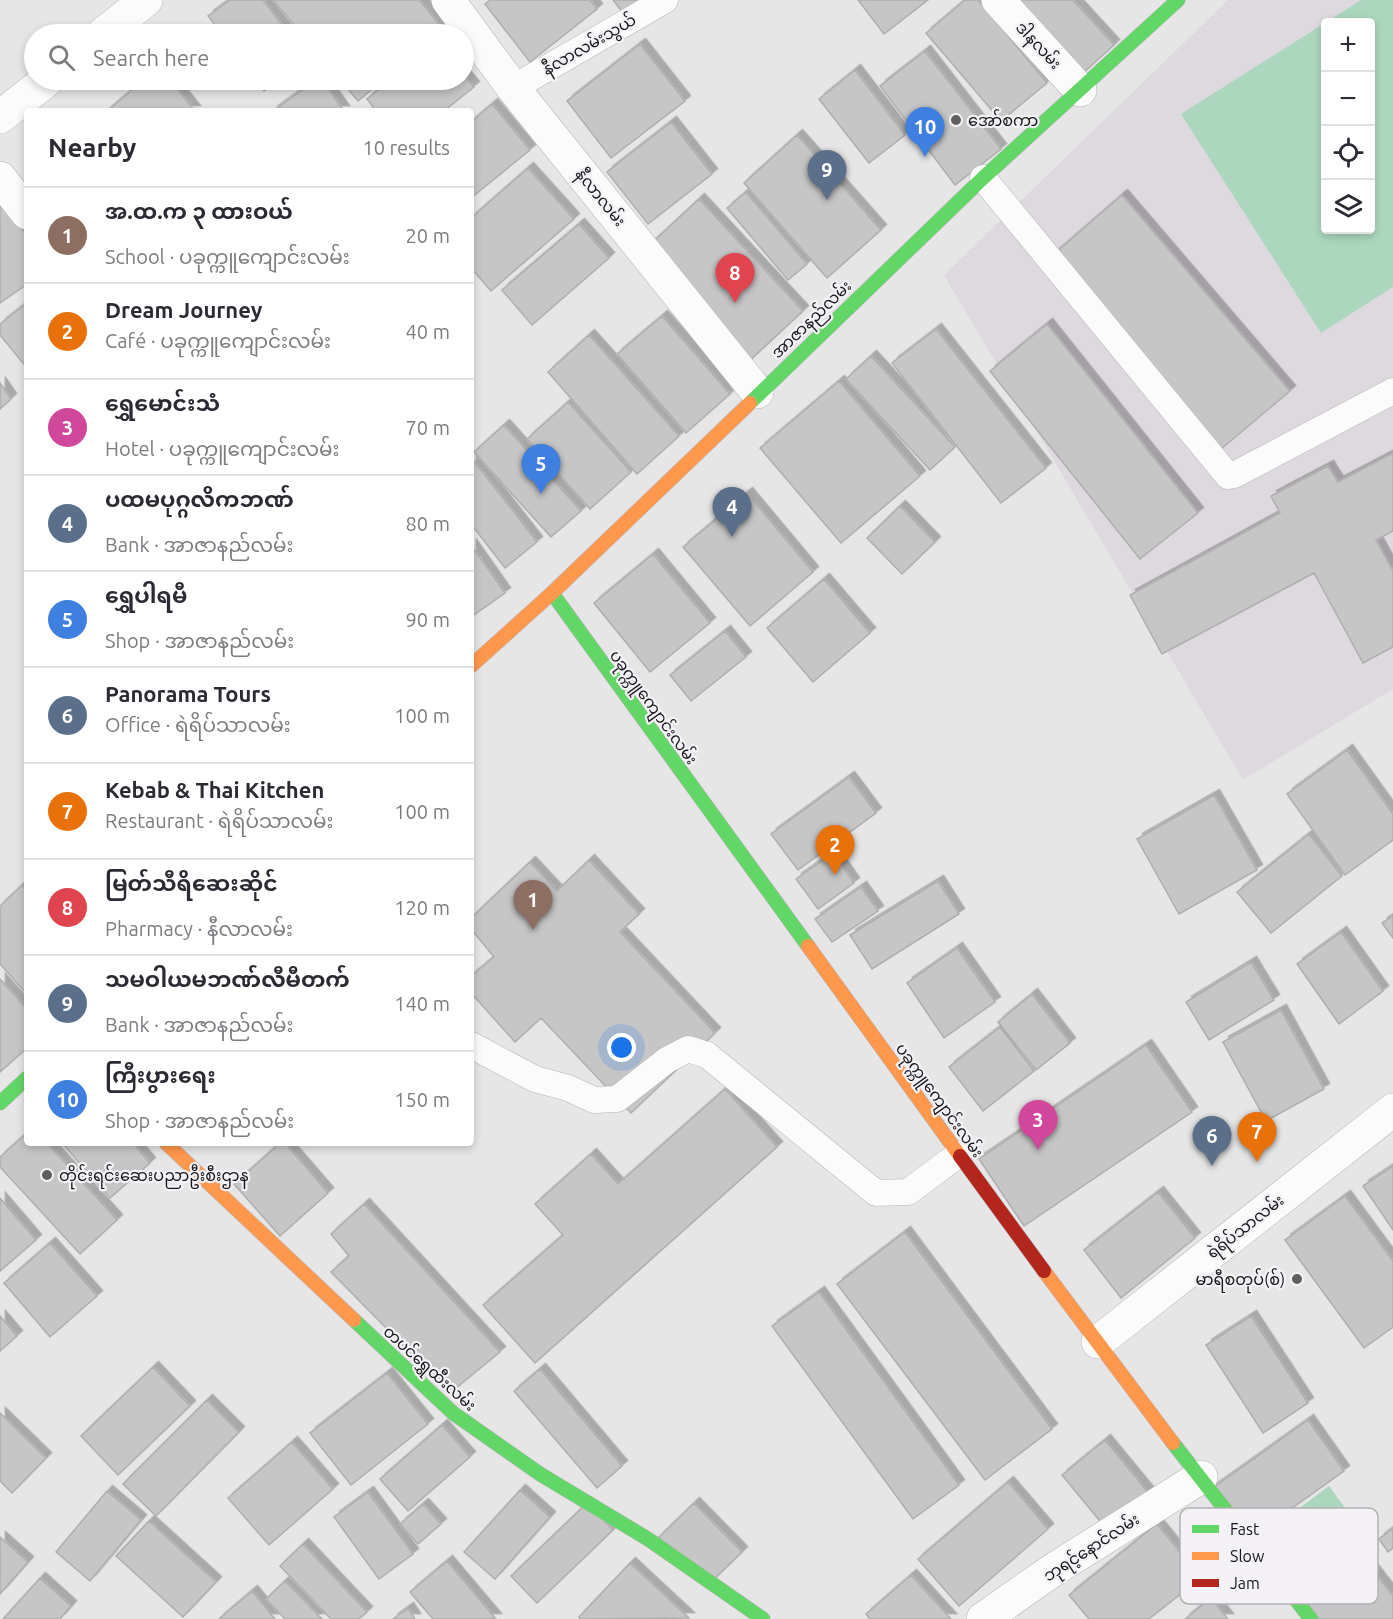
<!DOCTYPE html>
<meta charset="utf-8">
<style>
body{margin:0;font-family:Ubuntu,"Noto Sans Myanmar",sans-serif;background:#f2f2f3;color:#2b2b33}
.controls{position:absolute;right:18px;top:18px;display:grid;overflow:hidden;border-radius:6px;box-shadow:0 3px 9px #0003}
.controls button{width:54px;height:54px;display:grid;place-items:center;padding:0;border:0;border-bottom:2px solid #e1e1e2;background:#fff;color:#2b2b33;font:30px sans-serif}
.you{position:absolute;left:622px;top:1048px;width:21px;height:21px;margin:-15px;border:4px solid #fff;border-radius:50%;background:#1a73e8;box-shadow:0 0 0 9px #1a73e833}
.badge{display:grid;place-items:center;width:39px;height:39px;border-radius:50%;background:#605f60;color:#fff;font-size:20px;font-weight:700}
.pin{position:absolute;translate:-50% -50px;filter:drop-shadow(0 2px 3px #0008)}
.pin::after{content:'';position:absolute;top:32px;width:21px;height:18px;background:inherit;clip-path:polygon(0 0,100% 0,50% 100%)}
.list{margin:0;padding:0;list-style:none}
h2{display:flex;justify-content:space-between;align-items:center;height:78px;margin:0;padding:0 24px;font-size:26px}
h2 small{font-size:20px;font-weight:400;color:#7c7c81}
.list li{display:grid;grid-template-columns:39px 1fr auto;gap:18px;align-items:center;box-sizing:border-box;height:96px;padding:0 24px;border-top:2px solid #e1e1e2}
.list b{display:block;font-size:22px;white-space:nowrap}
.list p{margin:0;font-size:20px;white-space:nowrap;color:#7c7c81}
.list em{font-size:20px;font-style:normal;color:#7c7c81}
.icon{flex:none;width:33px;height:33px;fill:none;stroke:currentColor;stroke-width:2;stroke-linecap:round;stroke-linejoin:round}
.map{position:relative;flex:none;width:1393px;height:1619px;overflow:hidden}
.search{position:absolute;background:#fff;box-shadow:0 3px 9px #0003;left:24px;top:24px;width:450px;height:66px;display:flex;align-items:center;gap:15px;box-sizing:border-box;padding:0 21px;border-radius:33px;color:#7c7c81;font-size:22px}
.panel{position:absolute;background:#fff;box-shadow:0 3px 9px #0003;left:24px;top:108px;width:450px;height:1038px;border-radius:6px}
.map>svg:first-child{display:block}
.built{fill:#ded9df;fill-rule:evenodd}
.green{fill:#acd7be;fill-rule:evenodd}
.building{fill:#c7c6c7;stroke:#afaeaf;stroke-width:1.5;filter:url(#shadow)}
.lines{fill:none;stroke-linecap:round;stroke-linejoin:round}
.lane-casing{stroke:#b6b4b6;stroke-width:27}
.street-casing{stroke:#b6b4b6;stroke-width:34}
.fast-casing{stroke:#b6b4b6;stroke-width:15}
.slow-casing{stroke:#b6b4b6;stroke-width:15}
.jam-casing{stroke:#b6b4b6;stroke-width:15}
.lane{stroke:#fbfbfb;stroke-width:26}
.street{stroke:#fbfbfb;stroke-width:33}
.fast{stroke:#63d668;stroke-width:14}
.slow{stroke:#ff974d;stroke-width:14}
.jam{stroke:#b3261e;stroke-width:14}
.poi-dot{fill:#605f60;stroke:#f4f2f6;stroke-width:2}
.labels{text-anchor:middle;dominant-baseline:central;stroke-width:4.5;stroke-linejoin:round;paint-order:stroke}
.street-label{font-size:16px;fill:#181718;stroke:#f4f2f6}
.poi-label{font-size:16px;fill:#181718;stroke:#f4f2f6;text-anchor:start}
.key{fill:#f4f2f6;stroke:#b2b0b3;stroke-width:1.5}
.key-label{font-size:16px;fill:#181718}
</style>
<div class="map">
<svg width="1393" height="1619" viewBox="0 0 1393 1619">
<defs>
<filter id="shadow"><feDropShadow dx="5.5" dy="-5.5" stdDeviation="0" flood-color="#0004"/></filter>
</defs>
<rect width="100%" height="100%" fill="#e7e6e7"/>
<!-- built -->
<path class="built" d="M1228,0H1393V689L1243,780L944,275ZM1326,22H1370V230H1326Z"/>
<!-- green -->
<path class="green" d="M1361,0H1393V287L1321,333L1181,114ZM1326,22H1370V230H1326Z
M1329,1486L1365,1535L1313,1573L1277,1525Z"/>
<!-- building -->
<path class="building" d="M230,0H263L289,34H222L208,16Z
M273,0H419L443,29L436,34H302Z
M490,0H590L597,9L530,62L485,4Z
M613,0H654L635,28Z
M858,0H928L884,34Z
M965,0H978L1047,83L1001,121L926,33Z
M994,0H1073L1114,45L1071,84Z
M640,44L685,101L611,158L567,101Z
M925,51L1001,149L955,185L880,86Z
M855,70L905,135L869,163L819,99Z
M464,75L474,87L444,111H376L367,99L391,80H464Z
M144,80H170L195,111H107Z
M256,80H280L264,91Z
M316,80H322L344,111H273Z
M340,80H383L358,101Z
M492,104L530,150L471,198V122Z
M671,122L712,174L648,224L607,172Z
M797,135L881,230L827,278L744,183Z
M528,168L574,219L491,291L471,268V218Z
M746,192L807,264L788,280L727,208Z
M1122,195L1290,391L1221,449L1054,254Z
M0,198L27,236V284L0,303Z
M699,199L803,311L746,364L642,252Z
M579,224L609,258L532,325L502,290Z
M27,303V368L0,335V324Z
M662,316L730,394L686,433L617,354Z
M1047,324L1198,513L1140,559L990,371Z
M936,329L1046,468L1001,503L892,363Z
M589,335L679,436L637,474L548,372Z
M871,356L955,447L930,470L846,379Z
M839,381L920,476L841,543L760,448Z
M0,383L11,399L0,409Z
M568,402L631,472L590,509L527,439Z
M504,425L581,511L551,537L474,452Z
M1393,453V531L1376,540L1393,571V647L1363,663L1314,573L1162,654L1130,595L1280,513L1271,496L1328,466L1338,482Z
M471,457L537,542L505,568L471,524Z
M747,493L813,572L750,626L683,547Z
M900,506L935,542L902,574L867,538Z
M471,545L505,593L471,617Z
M653,554L710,623L650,672L594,603Z
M824,579L870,633L813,682L767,628Z
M725,631L746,657L691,701L670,675Z
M1347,750L1393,814V840L1345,875L1287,794Z
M849,777L876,813L798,870L771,834Z
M1214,795L1257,870L1179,914L1137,839Z
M1309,834L1342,876L1271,933L1237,892Z
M833,853L854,883L818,909L796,879Z
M589,860L639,914L620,932L715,1033L631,1113L541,1018L515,1042L471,993V976L494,957L471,929V918L530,862L557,891Z
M938,881L959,914L872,969L850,935Z
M22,885L27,891V994L0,964V906Z
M861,887L878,911L832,942L815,919Z
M1393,916V938L1382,923Z
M1341,932L1383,991L1339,1024L1297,964Z
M957,948L995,1002L944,1038L907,983Z
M1251,962L1274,1000L1209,1040L1186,1002Z
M0,979L27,1009V1048L0,1072Z
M1032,994L1070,1043L1036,1070L998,1022Z
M1281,1010L1324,1089L1266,1121L1223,1042Z
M1000,1027L1034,1071L983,1111L949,1067Z
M1146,1045L1192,1112L1024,1226L979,1159Z
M725,1089L777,1147L535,1363L483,1305L563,1235L535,1204L591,1154L618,1184Z
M27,1133V1143H47L117,1220L80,1254L0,1167V1157Z
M62,1143H133L150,1163L110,1198Z
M280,1143H285L328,1193L280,1236L234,1184Z
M1393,1166V1230L1363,1186Z
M1158,1192L1195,1238L1121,1298L1084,1250Z
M1345,1196L1393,1261V1327L1364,1348L1285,1240Z
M0,1198L36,1240L0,1271Z
M364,1204L500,1352L450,1393L331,1272L349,1256L331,1234Z
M905,1232L1052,1429L985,1480L837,1284Z
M50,1243L97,1296L50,1337L4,1283Z
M819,1292L959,1485L913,1519L772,1326Z
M0,1316L17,1336L0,1351Z
M1251,1316L1308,1403L1263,1433L1206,1345Z
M153,1367L190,1406L118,1475L81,1436Z
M540,1369L622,1466L597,1488L514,1391Z
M387,1373L428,1424L351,1485L310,1433Z
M207,1400L239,1432L156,1516L123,1484Z
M0,1413L46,1458L12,1493L0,1481Z
M1308,1420L1344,1471L1246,1541L1210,1490Z
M442,1425L470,1457L408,1511L380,1479Z
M1105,1440L1152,1497L1109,1532L1062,1475Z
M292,1442L333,1489L269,1545L228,1498Z
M1008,1482L1048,1529L959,1606L918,1559Z
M520,1490L550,1517L495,1579L464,1552Z
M107,1491L141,1520L90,1581L56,1552Z
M368,1492L413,1554L379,1579L334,1517Z
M587,1503L613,1530L537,1603L511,1576Z
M694,1503L742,1552L707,1586L659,1537Z
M423,1504L441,1524L418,1544L400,1524Z
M149,1521L216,1582L183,1617L116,1556Z
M1157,1524L1201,1578L1149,1619H1089L1069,1595Z
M1393,1528V1548L1388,1552L1379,1539Z
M0,1537L28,1562L0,1594Z
M303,1544L367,1612L359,1619H331L280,1566Z
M1361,1555L1393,1596V1619H1316L1302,1602Z
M447,1561L496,1619H433L410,1592Z
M630,1563L689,1618L580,1619L579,1617Z
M911,1575L951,1619H870L866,1614Z
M40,1578L71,1606L60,1619H3Z
M285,1581L322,1619H285L266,1599Z
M252,1591L275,1619H219Z
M1211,1598L1228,1619H1185Z
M408,1608L415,1619H393Z"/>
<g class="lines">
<!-- lane casing -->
<g class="lane-casing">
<path id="lane" d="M513,88L665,0
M983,178L1228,476L1234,475L1393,391
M471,1045L535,1079L568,1088L594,1100L617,1099L667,1060L688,1049L707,1055L876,1193L908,1192L959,1154"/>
</g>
<!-- street casing -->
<g class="street-casing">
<path id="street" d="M448,0L513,88L757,392
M998,0L1080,90
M103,34L146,0
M0,117L47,80
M0,178L27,213
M1098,1342L1393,1110
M983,1619L1053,1570L1201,1477"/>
</g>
<!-- fast casing -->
<g class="fast-casing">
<path id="fast" d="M750,403L983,178L1178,0
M552,593L808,946
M0,1103L27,1078
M354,1320L453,1413L540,1474L648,1539L763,1619
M1173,1443L1311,1619"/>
</g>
<!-- slow casing -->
<g class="slow-casing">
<path id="slow" d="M471,666L552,593L750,403
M808,946L960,1156
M166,1143L354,1320
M1044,1271L1173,1443"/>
</g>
<!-- jam casing -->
<g class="jam-casing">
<path id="jam" d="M960,1156L1044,1271"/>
</g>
<!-- lane -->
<use href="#lane" class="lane"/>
<!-- street -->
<use href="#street" class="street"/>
<!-- fast -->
<use href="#fast" class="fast"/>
<!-- slow -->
<use href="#slow" class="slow"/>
<!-- jam -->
<use href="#jam" class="jam"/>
</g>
<!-- markers -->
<g class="poi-dot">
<circle cx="956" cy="120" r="6"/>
<circle cx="47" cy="1175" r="6"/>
<circle cx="1297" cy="1279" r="6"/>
</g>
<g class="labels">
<!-- street labels -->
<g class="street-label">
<text transform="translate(589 44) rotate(-30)">နီလာလမ်းသွယ်</text>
<text transform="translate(1039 45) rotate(47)">ဒါနလမ်း</text>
<text transform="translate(601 197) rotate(51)">နီလာလမ်း</text>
<text transform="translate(811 319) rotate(-44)">အာဇာနည်လမ်း</text>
<text transform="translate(654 707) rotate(54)">ပခုက္ကူကျောင်းလမ်း</text>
<text transform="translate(940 1100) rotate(54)">ပခုက္ကူကျောင်းလမ်း</text>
<text transform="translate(1245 1226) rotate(-38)">ရဲရိပ်သာလမ်း</text>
<text transform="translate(430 1368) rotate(42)">တပင်ရွှေထီးလမ်း</text>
<text transform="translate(1091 1547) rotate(-33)">ဘုရင့်နောင်လမ်း</text>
</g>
<!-- poi labels -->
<g class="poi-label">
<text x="968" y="120">အော်စကာ</text>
<text x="59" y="1175">တိုင်းရင်းဆေးပညာဦးစီးဌာန</text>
<text x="1285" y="1279" text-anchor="end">မာရီစတုပ်(စ်)</text>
</g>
</g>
<!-- legend -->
<rect x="1180" y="1508" width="198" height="96" rx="9" class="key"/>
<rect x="1192" y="1525" width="27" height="8" fill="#63d668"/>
<rect x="1192" y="1552" width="27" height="8" fill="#ff974d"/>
<rect x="1192" y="1579" width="27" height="8" fill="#b3261e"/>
<g class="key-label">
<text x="1230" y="1535">Fast</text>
<text x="1230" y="1562">Slow</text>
<text x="1230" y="1589">Jam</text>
</g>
</svg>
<div class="controls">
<button>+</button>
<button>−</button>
<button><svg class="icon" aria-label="locate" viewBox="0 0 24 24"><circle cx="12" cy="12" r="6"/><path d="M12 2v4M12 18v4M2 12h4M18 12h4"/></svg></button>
<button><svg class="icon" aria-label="layers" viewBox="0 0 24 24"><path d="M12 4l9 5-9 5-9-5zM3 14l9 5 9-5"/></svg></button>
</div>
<div class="you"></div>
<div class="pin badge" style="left:533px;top:930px;background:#8d6e63">1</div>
<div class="pin badge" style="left:835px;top:875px;background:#e8710a">2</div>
<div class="pin badge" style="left:1038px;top:1150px;background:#d1479c">3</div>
<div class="pin badge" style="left:732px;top:537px;background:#5c6f8a">4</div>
<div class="pin badge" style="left:541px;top:494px;background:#3f7fe0">5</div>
<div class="pin badge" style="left:1212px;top:1166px;background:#5c6f8a">6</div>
<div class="pin badge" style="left:1257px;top:1162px;background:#e8710a">7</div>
<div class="pin badge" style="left:735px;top:303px;background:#e0444e">8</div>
<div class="pin badge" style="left:827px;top:200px;background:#5c6f8a">9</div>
<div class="pin badge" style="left:925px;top:157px;background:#3f7fe0">10</div>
<div class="search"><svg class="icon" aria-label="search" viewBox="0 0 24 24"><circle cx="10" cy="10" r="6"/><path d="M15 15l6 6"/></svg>Search here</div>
<section class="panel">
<h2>Nearby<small>10 results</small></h2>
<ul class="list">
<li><span class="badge" style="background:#8d6e63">1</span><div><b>အ.ထ.က ၃ ထားဝယ်</b><p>School · ပခုက္ကူကျောင်းလမ်း</p></div><em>20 m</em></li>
<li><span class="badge" style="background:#e8710a">2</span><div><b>Dream Journey</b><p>Café · ပခုက္ကူကျောင်းလမ်း</p></div><em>40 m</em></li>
<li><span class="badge" style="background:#d1479c">3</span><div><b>ရွှေမောင်းသံ</b><p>Hotel · ပခုက္ကူကျောင်းလမ်း</p></div><em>70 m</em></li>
<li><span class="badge" style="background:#5c6f8a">4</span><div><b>ပထမပုဂ္ဂလိကဘဏ်</b><p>Bank · အာဇာနည်လမ်း</p></div><em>80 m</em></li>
<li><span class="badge" style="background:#3f7fe0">5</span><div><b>ရွှေပါရမီ</b><p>Shop · အာဇာနည်လမ်း</p></div><em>90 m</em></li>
<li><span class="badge" style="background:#5c6f8a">6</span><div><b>Panorama Tours</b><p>Office · ရဲရိပ်သာလမ်း</p></div><em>100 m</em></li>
<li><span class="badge" style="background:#e8710a">7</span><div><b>Kebab &amp; Thai Kitchen</b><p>Restaurant · ရဲရိပ်သာလမ်း</p></div><em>100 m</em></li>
<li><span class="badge" style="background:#e0444e">8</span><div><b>မြတ်သီရိဆေးဆိုင်</b><p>Pharmacy · နီလာလမ်း</p></div><em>120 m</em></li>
<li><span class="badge" style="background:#5c6f8a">9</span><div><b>သမဝါယမဘဏ်လီမီတက်</b><p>Bank · အာဇာနည်လမ်း</p></div><em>140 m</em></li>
<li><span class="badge" style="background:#3f7fe0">10</span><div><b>ကြီးပွားရေး</b><p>Shop · အာဇာနည်လမ်း</p></div><em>150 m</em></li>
</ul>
</section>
</div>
